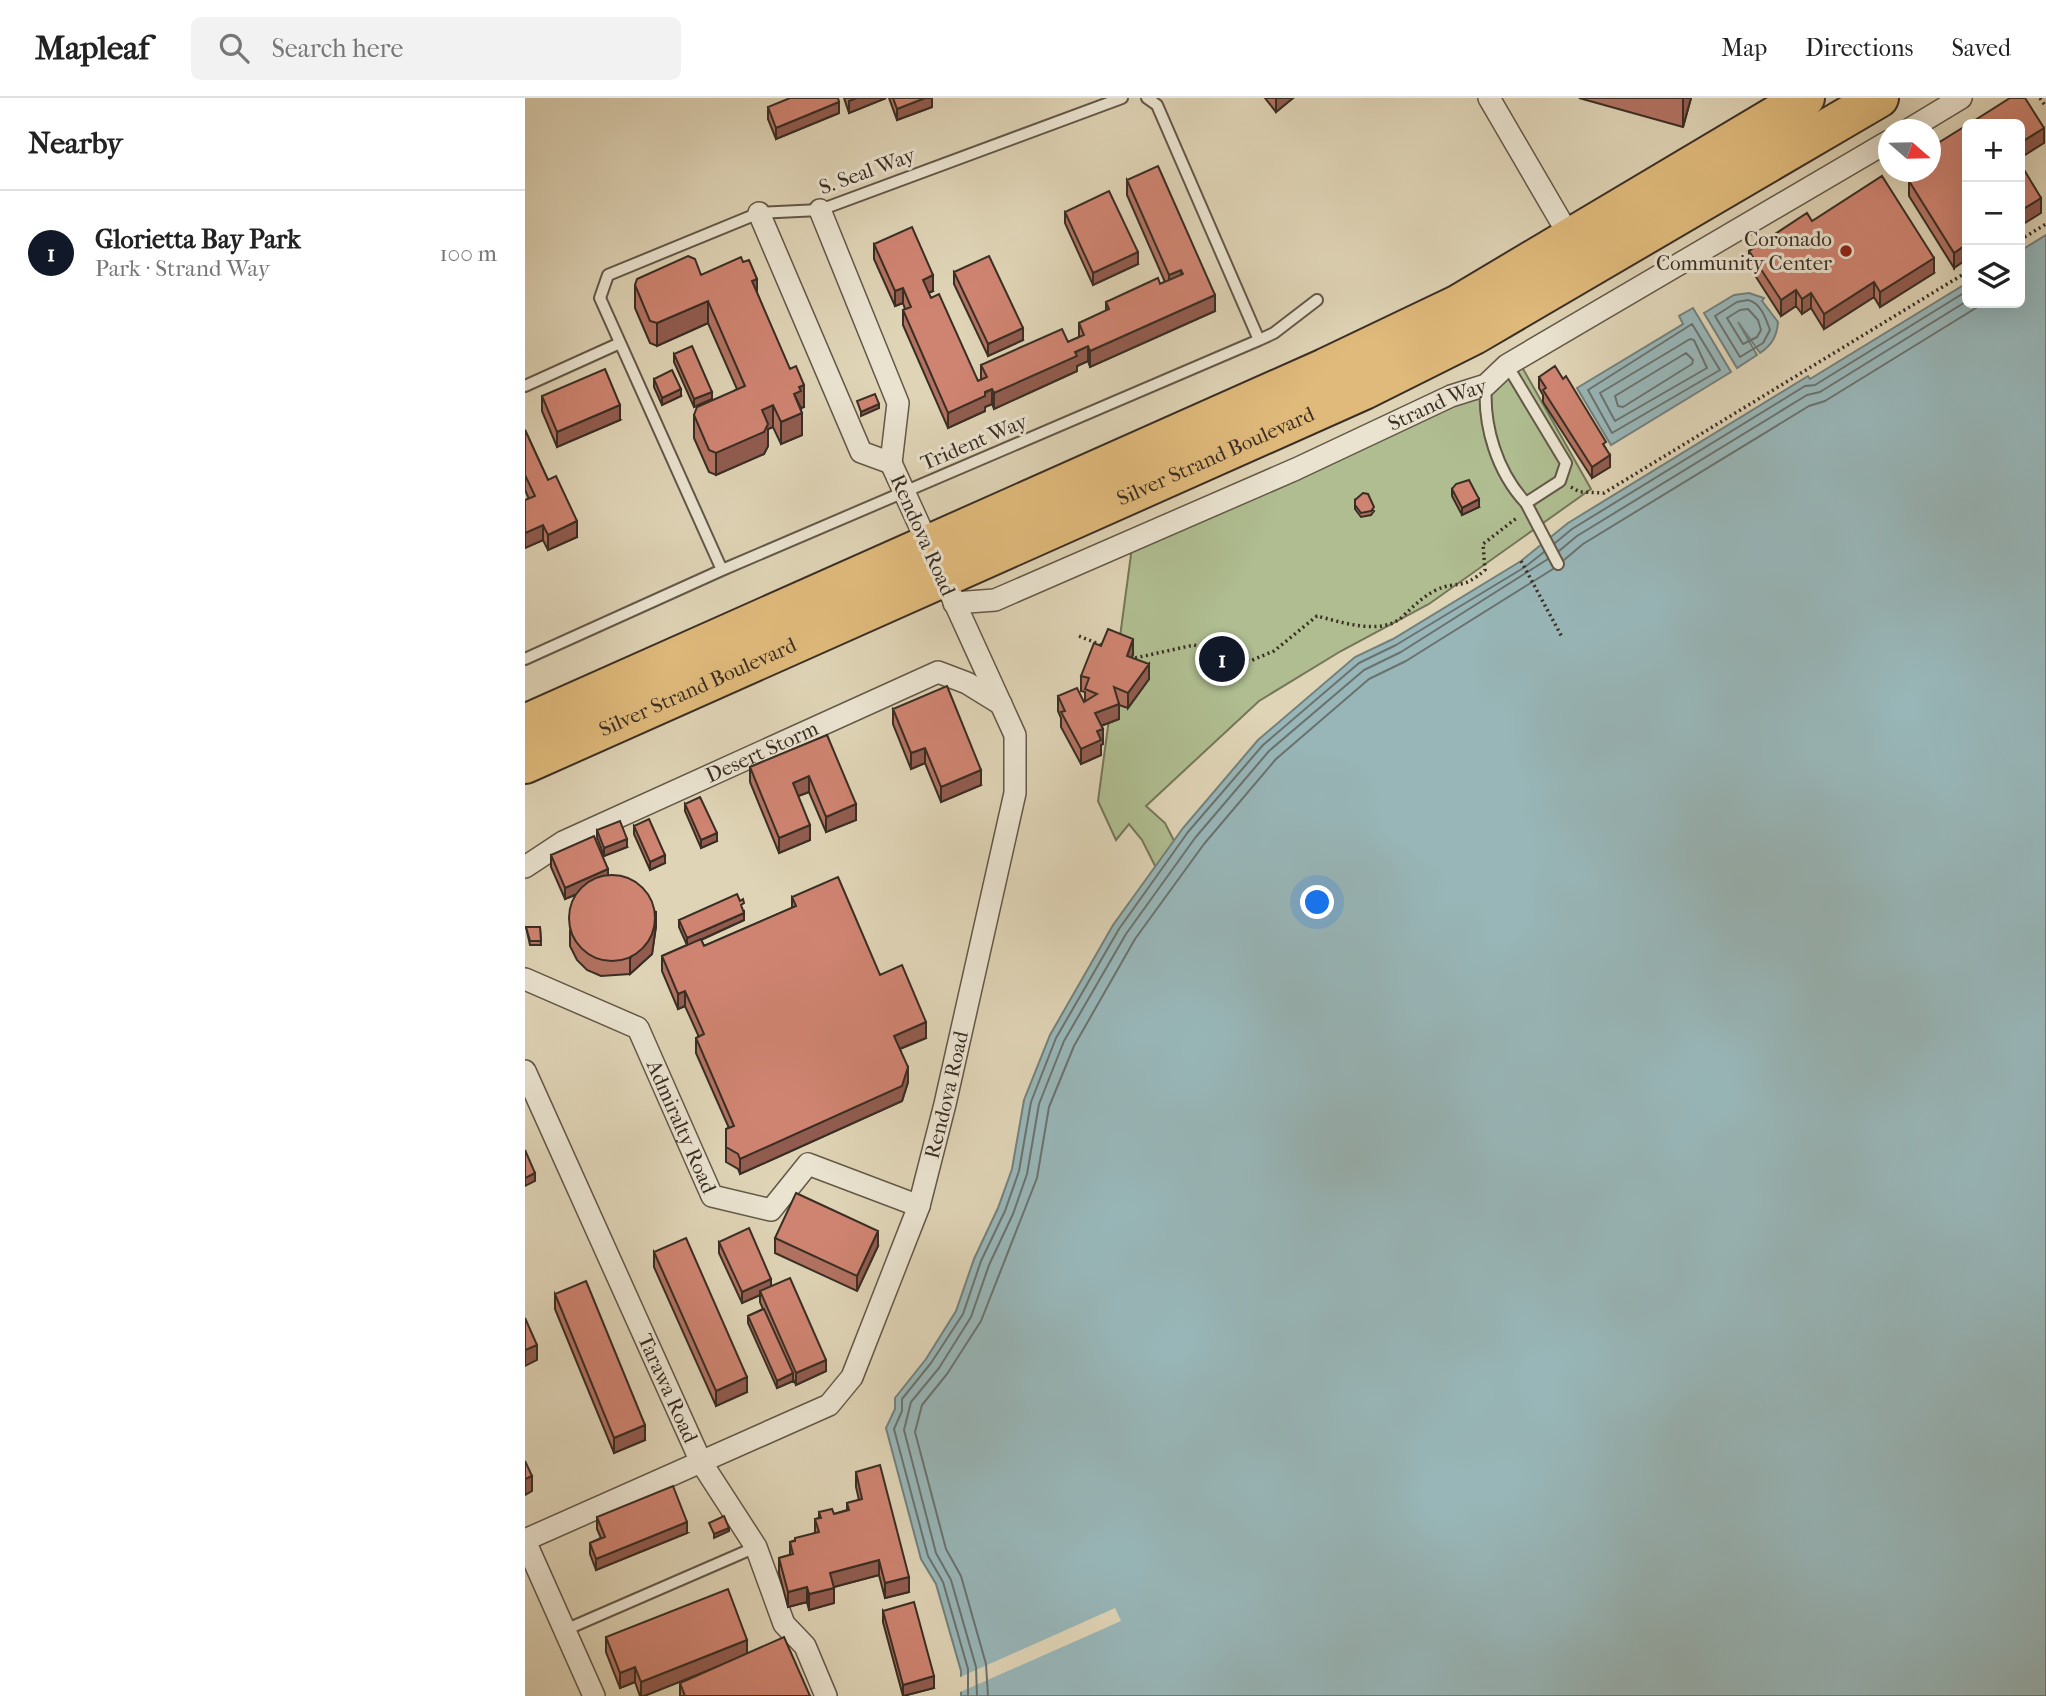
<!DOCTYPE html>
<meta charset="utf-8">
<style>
body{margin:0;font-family:"IM FELL French Canon",serif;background:#f2f2f2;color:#222}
.controls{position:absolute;right:21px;top:21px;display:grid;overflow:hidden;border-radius:10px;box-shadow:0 7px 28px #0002}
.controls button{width:63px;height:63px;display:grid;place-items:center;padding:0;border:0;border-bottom:2px solid #e0e0e0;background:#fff;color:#222;font:35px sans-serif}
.compass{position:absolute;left:1353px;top:21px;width:63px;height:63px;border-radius:50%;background:#fff;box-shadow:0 7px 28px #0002;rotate:110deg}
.you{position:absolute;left:793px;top:805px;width:24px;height:24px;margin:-18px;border:5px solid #fff;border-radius:50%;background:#1a73e8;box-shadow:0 0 0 10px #1a73e833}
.badge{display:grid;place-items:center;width:46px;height:46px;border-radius:50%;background:#111827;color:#fff;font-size:23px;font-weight:700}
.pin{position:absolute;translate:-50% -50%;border:4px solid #fff;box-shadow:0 2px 7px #0006}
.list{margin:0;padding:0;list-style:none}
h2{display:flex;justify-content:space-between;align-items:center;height:91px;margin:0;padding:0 28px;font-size:30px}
h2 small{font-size:23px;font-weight:400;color:#767676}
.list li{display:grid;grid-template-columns:46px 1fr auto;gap:21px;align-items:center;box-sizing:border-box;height:126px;padding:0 28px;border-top:2px solid #e0e0e0}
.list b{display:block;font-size:26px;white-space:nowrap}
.list p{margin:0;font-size:23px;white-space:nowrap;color:#767676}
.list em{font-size:23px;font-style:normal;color:#767676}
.icon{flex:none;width:38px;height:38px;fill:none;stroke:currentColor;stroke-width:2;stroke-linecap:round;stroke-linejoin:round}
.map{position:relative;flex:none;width:1521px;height:1598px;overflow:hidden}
header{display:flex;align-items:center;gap:42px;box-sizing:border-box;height:98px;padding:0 35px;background:#fff;border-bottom:2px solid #e0e0e0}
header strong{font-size:33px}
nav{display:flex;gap:38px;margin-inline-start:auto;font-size:24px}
.search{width:490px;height:63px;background:#f2f2f2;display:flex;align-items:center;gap:18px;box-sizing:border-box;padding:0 24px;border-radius:10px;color:#767676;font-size:26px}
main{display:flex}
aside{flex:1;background:#fff}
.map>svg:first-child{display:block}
.green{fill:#afbd90;stroke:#74765a;stroke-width:2}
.water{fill:#98b6b8;stroke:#72807d;stroke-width:2}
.pier{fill:#dfd4b6}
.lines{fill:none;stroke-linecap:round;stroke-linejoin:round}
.shore{stroke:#69726e;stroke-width:2}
.lane-casing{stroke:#635848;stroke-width:14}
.street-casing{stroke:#635848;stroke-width:24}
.highway-casing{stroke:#3a2e24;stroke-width:42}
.path{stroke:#3a2e24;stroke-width:3.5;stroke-dasharray:2 3.5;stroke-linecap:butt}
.lane{stroke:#eae3d0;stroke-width:10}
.street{stroke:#eae3d0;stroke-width:21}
.highway{stroke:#e0ba7b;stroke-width:38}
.wall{fill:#b27261;stroke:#3a2e24;stroke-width:2}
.shaded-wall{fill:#915c4f;stroke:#3a2e24;stroke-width:2}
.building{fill:#cf8471;stroke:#3a2e24;stroke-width:2}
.poi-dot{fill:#8f2418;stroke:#eae3d0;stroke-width:2.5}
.labels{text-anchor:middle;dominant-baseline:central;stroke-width:6;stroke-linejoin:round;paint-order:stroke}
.street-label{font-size:21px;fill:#3a2e24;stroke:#eae3d0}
.poi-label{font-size:21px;fill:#3a2e24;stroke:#eae3d0;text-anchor:end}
</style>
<header>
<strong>Mapleaf</strong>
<div class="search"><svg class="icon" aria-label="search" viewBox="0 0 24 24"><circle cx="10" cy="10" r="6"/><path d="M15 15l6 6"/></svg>Search here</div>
<nav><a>Map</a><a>Directions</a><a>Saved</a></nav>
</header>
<main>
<aside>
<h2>Nearby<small></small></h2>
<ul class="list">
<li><span class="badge">1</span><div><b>Glorietta Bay Park</b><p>Park · Strand Way</p></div><em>100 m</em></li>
</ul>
</aside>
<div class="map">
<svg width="1521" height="1598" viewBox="0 0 1521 1598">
<rect width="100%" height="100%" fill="#dfd4b6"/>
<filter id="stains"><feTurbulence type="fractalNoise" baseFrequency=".00286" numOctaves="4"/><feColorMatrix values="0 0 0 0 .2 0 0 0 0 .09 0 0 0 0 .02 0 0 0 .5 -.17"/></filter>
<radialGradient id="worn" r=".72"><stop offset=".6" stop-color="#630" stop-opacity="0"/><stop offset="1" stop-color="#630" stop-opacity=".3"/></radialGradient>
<!-- green -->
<path class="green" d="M997,269L1066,391L904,506L816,553L734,603L621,708L640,725L692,827L666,839L617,742L604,726L591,742L573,703L607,449Z"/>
<!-- water -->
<path class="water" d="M1521,137V1598H436V1573L411,1486L396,1461L361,1330L370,1311V1300L401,1261L431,1213L449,1161L473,1110L487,1071L499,1002L525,937L588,827L658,730L733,642L830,559L868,541L996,463L1043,425L1283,278L1285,281L1442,185V205H1495V153Z
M1224,195L1239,200L1237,203L1253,224C1252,238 1247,247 1235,255L1213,224L1232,257L1212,270L1179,215L1209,197Z
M1168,210L1206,274L1086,347L1052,290L1158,226L1154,218Z"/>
<!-- pier -->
<path class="pier" d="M590,1510L596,1523L433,1595V1580Z"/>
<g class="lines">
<!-- shore -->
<path class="shore" d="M1223,202C1236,205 1241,221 1245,232L1238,245L1215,259L1190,218L1212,204Z
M1223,211L1233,222L1236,232L1232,239L1218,246L1202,220L1215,212Z
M1167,226L1195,272L1087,335L1063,292Z
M1165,241L1169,242L1182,270L1090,323L1075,295Z
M1161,255L1168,262L1167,266L1098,309L1093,308L1090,298Z
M1030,445L1047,431L1280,288L1290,287L1442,193
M1034,453L1052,438L1282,297L1295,294L1442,203
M1039,462L1058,446L1284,308L1300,303L1459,205
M443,1598V1571L418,1484L403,1458L369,1331L377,1313V1301L406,1265L438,1216L456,1163L480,1113L494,1073L506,1004L531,940L594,831L663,734L738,647L834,565L871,547L1000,469L1019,454
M452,1598L451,1569L426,1482L411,1455L379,1332L386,1304L414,1270L446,1219L464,1167L488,1116L502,1076L514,1006L539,943L601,836L670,740L744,653L839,572L876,554L1023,461
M463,1598L461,1566L436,1478L421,1451L390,1334L397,1307L422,1276L456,1223L512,1080L524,1009L549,948L610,841L679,746L751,661L844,581L881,563L1028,471"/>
<!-- lane casing -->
<g class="lane-casing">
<path id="lane" d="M622,0L632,7L734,242
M961,287C958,328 972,374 1001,405L1035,383L1041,365L982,267
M0,288L95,245
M1001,405L1033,466
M197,472L75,200L83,177L234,115L295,112L597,0
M0,561L197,472L734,242L749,235L792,202
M40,1532L231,1449"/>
</g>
<!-- street casing -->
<g class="street-casing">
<g id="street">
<path d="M964,0L1045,139"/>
<path d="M1383,32L1436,0"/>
<path d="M234,115L336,354L366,365L373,305L295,112"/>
<path id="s1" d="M429,505L470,502L771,371L926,298L961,287L982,267L1364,43"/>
<path id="s2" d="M0,769L38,744L413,574L442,585L476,606"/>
<path id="s3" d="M0,881L113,930L187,1098L246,1112L283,1066L394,1108"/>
<path id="s4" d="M0,973L176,1364L231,1449L259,1526L280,1548L301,1598"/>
<path id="s5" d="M0,1442L304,1307L327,1279L394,1108L420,1006L490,695V637L366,365"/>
<path d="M0,1443L69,1598"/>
</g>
</g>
<!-- highway casing -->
<g class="highway-casing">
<g id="highway">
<path d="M0,626L800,270L932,207L1280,0"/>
<path id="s6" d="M0,666L839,292L949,237L1354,0"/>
</g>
</g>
<!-- path -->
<path class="path" d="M1515,0L1521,9
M1495,142L1521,126
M1046,389L1055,394L1079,395L1442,174
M996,463L1037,539
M554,538L581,549
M605,558L610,560L669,547L725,563L749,553L792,518C816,524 856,538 877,519C889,508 896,500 911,492C933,482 936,493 960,472L958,446L993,419"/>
<!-- lane -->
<use href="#lane" class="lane"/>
<!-- street -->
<use href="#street" class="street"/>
<!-- highway -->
<use href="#highway" class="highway"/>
</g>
<!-- wall -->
<path class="wall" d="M319,0H361L324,15Z
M364,0H407V9L372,22Z
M740,0H768L751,14Z
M1054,0H1166L1158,29Z
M243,9L314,15L251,41L243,21Z
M1442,27L1429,170L1384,98V83L1387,81L1385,78V74H1405Z
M602,82L690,213L565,269L563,263L552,268V273L469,311L467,306L460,309V313L423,330L378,227V212L380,211L378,205L370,208L349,161V146L408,193L403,195L453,283L456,282V267L543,244L554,239V225L581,213V204L640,184L602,97Z
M540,114L613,166L568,187L540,125Z
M1287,123L1409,175L1355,209L1349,199L1299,231L1286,210L1277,216L1271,208L1256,218L1224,168V153Z
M429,174L498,242L463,258L429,186Z
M176,177L232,195L279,309L276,310L277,337L256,346L248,329L243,331V348L239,356L191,377L184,374L169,340V317L212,291L183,225L132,248L125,245L110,210V187Z
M149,256L187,301L169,309L149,264Z
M1014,279L1038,281L1081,351L1085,369L1067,380L1018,304V297L1014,290Z
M129,281L156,298L137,307L129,289Z
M17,298L95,322L32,349L17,313Z
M0,332L23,382L52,439L23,452L18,442L0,450V402L4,401L0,392Z
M927,391L954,409L937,417L927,398Z
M830,402L849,413L846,417L836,419L830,411Z
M576,548L608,556L607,559L624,581L603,610L594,607V621L576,628L578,646L576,647V657L556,666L536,629V620L533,613V598L560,604V594L556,593V578Z
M368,611L456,687L416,704L400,665L386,671L368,626Z
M302,637L331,722L301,734L284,694L273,698L285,742L254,755L225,684V669Z
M160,706L192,743L176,750L160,713Z
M109,728L140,765L125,772L109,736Z
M72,732L102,749L79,758L72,739Z
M26,757L83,778L131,828L127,856L105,876L76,878L62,872L52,862L45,848V833L53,796L40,801L26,769Z
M267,799L355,877L401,940L375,951L383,984L377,1003L215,1076L213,1071L201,1064V1031L204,1030L171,955V940L174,939L160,908L153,911L137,873V858L162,847L154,829V822L219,813V822L176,842L179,848L267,810Z
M1,829H15L16,847H5Z
M250,1140L353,1148L332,1193L250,1155Z
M194,1144L246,1188L301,1273L271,1287L268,1281V1283L252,1290L223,1225V1218L238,1211L235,1204V1197L217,1205L194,1155Z
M129,1154L222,1294L191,1308L129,1169Z
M30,1196L120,1342L89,1355L30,1211Z
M331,1374L384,1494L360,1500L354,1477L309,1489V1505L284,1512L282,1504L263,1509L254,1475V1460L265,1457V1444L290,1435V1421L294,1420V1414L309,1416L322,1412V1405L334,1402L331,1389Z
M72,1419L162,1435L71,1472L65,1456V1445L76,1440L72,1431Z
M358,1513L409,1590L378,1598L358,1524Z
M81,1539L222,1555L285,1598H155V1585L176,1575L119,1598H115L110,1584L95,1590L81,1554Z"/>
<!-- shaded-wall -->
<path class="shaded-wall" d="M332,0H361L324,15V3Z
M400,0H407V9L372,22V11Z
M751,0H768L751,14Z
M1158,0H1166L1158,29Z
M314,4V15L251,41V30Z
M1519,30V45L1495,60V45Z
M1516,100V115L1495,128V113Z
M1442,146V161L1429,170V155Z
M613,154V166L568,187V175Z
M1409,160V175L1355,209V194Z
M656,172V187L644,192V177Z
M408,177V193L398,197V182Z
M232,181V203L227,183Z
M1349,184V199L1299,231V216Z
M378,190V205L370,208V193Z
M1271,192V208L1256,218V202Z
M1286,195V210L1277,216V201Z
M690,197V213L565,269V253Z
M183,203V225L132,248V225Z
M498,230V242L463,258V246Z
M563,248V263L552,268V273L469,311V295Z
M279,287V309L276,310L269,296L274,289Z
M156,291V298L137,307V300Z
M467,291V306L460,309V313L423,330V315Z
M187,294V301L169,309V301Z
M354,306V310L336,318V314Z
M95,307V322L32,349V334Z
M248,307V329L243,331V348L239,356L191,377V355L237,312Z
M277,315V337L256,346V324Z
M1085,357V369L1067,380V369Z
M954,401V409L937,417V410Z
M52,423V439L23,452V437Z
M18,427V442L0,450V435Z
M608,541V556L602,573V558Z
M624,566V581L603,610V595Z
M594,606V621L570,630V615Z
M578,631V646L576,647V657L556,666V651L572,633Z
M400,650V665L386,671V655Z
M456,672V687L416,704V689Z
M284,678V694L268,700V685Z
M331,706V722L301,734V719Z
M285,727V742L254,755V740Z
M192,735V743L176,750V742Z
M102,741V749L79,758V750Z
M140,757V765L125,772V764Z
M83,771V783L40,801V790Z
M131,813V828L127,856L105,876V861Z
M219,815V822L162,848V840Z
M160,893V908L153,911V896Z
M401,924V940L369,953V938Z
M383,969V984L377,1003L215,1076V1061Z
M10,1075V1083L0,1088V1080Z
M353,1133V1148L332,1193V1178Z
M246,1181V1193H235V1197L217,1205V1194Z
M12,1247V1262L0,1268V1252Z
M301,1262V1273L271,1287V1275Z
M268,1275V1283L252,1290V1283Z
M222,1279V1294L191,1308V1293Z
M120,1327V1342L89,1355V1340Z
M7,1378V1393L0,1397V1381Z
M162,1424V1435L71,1472V1461Z
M204,1430V1433L189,1440V1436Z
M354,1462V1477L305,1490V1475Z
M384,1479V1494L360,1500V1485Z
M282,1489V1504L263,1509V1494Z
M309,1490V1505L284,1512V1496Z
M222,1542V1557L119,1598H116V1584Z
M110,1569V1584L95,1590V1575Z
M409,1578V1590L378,1598V1587Z"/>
<!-- building -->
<path class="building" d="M265,0H313L314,4L251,30L243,9Z
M368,0H400L372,11Z
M1485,0H1500L1519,30L1495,45V26H1444Z
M1442,27V146L1429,155L1384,83L1393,77L1391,74H1405V50Z
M1495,65L1516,100L1495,113Z
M633,68L690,197L565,253L563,248L550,254L552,258L469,295L467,291L460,294V298L423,315L378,212L386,209L378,190L370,193L349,146L387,129L408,177L398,182L406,200L414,196L453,283L462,279L456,267L537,231L543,244L559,237L554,225L584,211L581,204L633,180L635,186L658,176L656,172L644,177L602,82Z
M1357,78L1409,160L1355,194L1349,184L1299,216L1286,195L1277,201L1271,192L1256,202L1224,153L1282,115L1287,123Z
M584,93L613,154L568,175L540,114Z
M163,158L170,161L176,177L216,159L218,164L224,162L232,181L227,183L265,271L271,268L279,287L274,289L276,293L269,296L277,315L256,324L248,307L237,312L243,326L239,334L191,355L184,352L169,317L172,309L220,288L183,203L132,225L125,223L110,187L112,181Z
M464,158L498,230L463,246L429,174Z
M167,248L187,294L169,301L149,256Z
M1030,268L1038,281L1041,278L1081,344L1078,346L1085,357L1067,369L1018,292L1021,290L1014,279Z
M80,271L95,307L32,334L17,298Z
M147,272L156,291L137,300L129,281Z
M350,296L354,306L336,314L332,303Z
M0,332L23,382L31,378L52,423L23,437L18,427L0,435V402L10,398L0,377Z
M944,382L954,401L937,410L927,391L931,386Z
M838,395L843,396L849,409L846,413L836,415L830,407V402Z
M583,531L608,541L602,558L624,566L603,595L589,589L594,606L570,615L578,631L572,633L576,642L556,651L536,614L540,613L533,598L552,590L559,604L572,596L560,591L564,580L556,578L569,545L576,548Z
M422,588L456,672L416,689L400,650L386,655L368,611Z
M302,637L331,706L301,719L284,678L268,685L285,727L254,740L225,669Z
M175,699L192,735L176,742L160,706Z
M124,721L140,757L125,764L109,728Z
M95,723L102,741L79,750L72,732Z
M69,738L83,771L40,790L26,757Z
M44 820a43 43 0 1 1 86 0a43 43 0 1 1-86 0Z
M313,779L355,877L377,867L401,924L369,938L383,969L377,988L215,1061L213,1056L201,1049V1031L209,1028L171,940L179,936L160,893L153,896L137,858L176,841L179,848L271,808L267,799Z
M212,796L215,803L218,801L219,805L216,807L219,815L162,840L154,822Z
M1,829H15L16,843H5Z
M0,1052L10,1075L0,1080Z
M271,1095L353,1133L332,1178L250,1140Z
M224,1130L246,1181L217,1194L194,1144Z
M161,1140L222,1279L191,1293L129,1154Z
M265,1180L301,1262L271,1275L235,1193Z
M61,1183L120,1327L89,1340L30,1196Z
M239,1211L268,1275L252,1283L223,1218Z
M0,1220L12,1247L0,1252Z
M0,1363L7,1378L0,1381Z
M355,1367L384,1479L360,1485L354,1462L305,1475L309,1490L284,1496L282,1489L263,1494L254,1460L268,1456L265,1444L270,1443V1440L294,1434L290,1421L296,1420L294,1414L307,1411L309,1416L324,1412L322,1405L337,1401L331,1374Z
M148,1388L162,1424L71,1461L65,1445L80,1439L72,1419Z
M199,1418L204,1430L189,1436L184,1425Z
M203,1491L222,1542L116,1584L110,1569L95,1575L81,1539Z
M389,1504L409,1578L378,1587L358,1513Z
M259,1539L285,1598H160L155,1585Z"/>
<!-- markers -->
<circle class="poi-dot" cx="1321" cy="153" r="7"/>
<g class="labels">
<!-- street labels -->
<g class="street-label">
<text transform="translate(342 73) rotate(-20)">S. Seal Way</text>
<text stroke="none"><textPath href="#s1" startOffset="525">Strand Way</textPath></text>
<text transform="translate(449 344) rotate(-23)">Trident Way</text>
<text stroke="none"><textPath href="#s6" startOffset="756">Silver Strand Boulevard</textPath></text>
<text transform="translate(398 437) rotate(66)">Rendova Road</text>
<text stroke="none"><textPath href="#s6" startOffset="189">Silver Strand Boulevard</textPath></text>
<text stroke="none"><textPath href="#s2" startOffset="264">Desert Storm</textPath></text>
<text stroke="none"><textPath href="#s5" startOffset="667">Rendova Road</textPath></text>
<text stroke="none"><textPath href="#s3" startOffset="231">Admiralty Road</textPath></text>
<text stroke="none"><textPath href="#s4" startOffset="348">Tarawa Road</textPath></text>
</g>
<!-- poi labels -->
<g class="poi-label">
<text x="1307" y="141">Coronado<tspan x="1307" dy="24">Community Center</tspan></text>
</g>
</g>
<rect width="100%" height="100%" filter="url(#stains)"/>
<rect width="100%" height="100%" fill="url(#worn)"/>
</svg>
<div class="controls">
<button>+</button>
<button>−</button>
<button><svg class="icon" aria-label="layers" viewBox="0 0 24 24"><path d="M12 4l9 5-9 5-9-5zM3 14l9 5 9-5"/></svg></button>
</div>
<svg class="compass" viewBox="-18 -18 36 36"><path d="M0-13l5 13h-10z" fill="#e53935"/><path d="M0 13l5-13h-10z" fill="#767676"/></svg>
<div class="you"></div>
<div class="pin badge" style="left:697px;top:561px">1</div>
</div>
</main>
